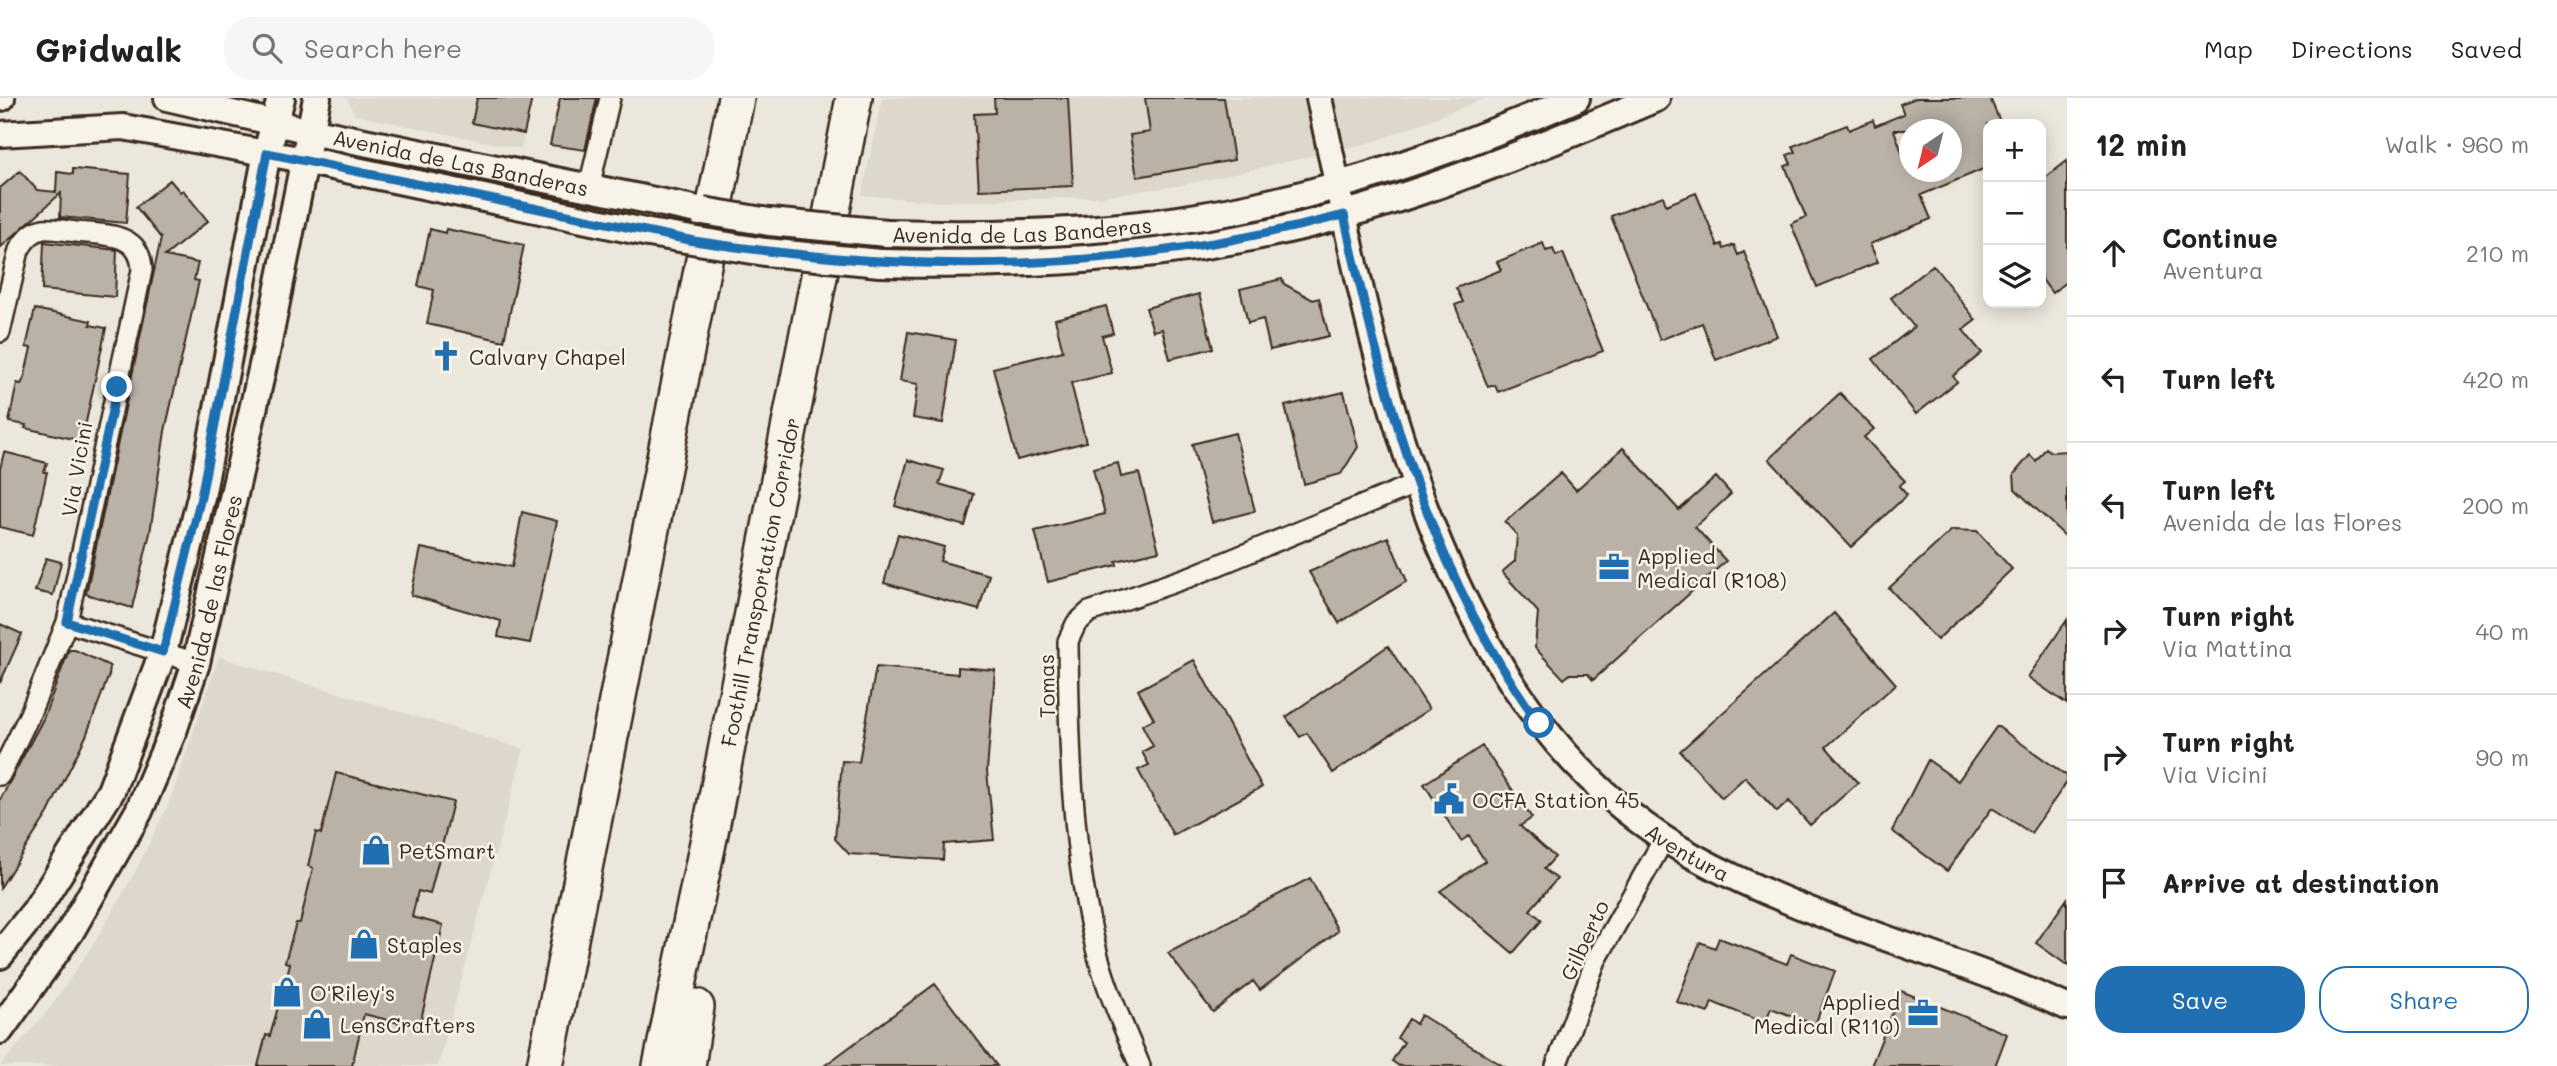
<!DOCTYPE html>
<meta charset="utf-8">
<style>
body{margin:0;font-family:Mali,sans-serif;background:#f6f6f6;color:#202124}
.controls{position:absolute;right:21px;top:21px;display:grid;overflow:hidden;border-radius:14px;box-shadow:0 4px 18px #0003}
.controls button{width:63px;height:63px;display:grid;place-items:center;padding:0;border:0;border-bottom:2px solid #e0e0e0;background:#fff;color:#202124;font:35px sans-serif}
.compass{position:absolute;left:1899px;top:21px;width:63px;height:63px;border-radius:50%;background:#fff;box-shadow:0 4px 18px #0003;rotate:215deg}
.stop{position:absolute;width:21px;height:21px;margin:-16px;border:5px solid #1f6fb2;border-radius:50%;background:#fff}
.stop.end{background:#1f6fb2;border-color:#fff;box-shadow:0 2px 7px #0008}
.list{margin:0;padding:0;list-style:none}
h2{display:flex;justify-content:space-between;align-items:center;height:91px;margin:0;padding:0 28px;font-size:30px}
h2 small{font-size:23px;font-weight:400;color:#757577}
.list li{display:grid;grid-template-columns:46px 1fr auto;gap:21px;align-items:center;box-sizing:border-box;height:126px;padding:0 28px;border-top:2px solid #e0e0e0}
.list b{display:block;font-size:26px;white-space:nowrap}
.list p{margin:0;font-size:23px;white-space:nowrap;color:#757577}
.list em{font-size:23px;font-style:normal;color:#757577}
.actions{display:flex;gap:14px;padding:21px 28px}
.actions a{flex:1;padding:16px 0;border:2px solid #1f6fb2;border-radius:28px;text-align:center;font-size:24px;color:#1f6fb2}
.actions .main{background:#1f6fb2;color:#fff}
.icon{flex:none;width:38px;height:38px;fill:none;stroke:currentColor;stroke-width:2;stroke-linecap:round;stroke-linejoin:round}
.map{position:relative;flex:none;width:2067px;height:968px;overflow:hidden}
header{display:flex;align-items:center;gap:42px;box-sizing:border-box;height:98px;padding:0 35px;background:#fff;border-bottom:2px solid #e0e0e0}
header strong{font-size:33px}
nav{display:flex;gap:38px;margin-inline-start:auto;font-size:24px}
.search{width:490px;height:63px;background:#f6f6f6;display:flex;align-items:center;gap:18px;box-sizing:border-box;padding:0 24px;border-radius:28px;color:#757577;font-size:26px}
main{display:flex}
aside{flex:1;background:#fff}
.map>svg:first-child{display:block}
.built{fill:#ddd7cc}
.building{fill:#bab2a7;stroke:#3b2a1e;stroke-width:2;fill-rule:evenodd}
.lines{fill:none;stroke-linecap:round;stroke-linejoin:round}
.minor-casing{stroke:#3b2a1e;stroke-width:24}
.tertiary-casing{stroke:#3b2a1e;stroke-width:30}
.secondary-casing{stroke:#3b2a1e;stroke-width:32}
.motorway-casing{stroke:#3b2a1e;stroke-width:40}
.minor{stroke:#f7f3e8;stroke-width:19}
.tertiary{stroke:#f7f3e8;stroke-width:24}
.secondary{stroke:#f7f3e8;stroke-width:26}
.motorway{stroke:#f7f3e8;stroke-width:35}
.secondary-bridge-casing{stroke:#3b2a1e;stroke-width:32;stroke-linecap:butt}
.secondary-bridge{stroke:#f7f3e8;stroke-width:26}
.route{stroke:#1f6fb2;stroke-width:9}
.labels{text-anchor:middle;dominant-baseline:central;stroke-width:5;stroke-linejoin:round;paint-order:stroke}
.street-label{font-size:21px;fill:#3b2a1e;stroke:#f7f3e8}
.poi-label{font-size:21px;fill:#3b2a1e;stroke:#f7f3e8;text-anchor:start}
</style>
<header>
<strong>Gridwalk</strong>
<div class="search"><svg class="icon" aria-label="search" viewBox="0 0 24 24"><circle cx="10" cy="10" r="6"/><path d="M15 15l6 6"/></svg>Search here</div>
<nav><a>Map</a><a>Directions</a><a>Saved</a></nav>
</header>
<main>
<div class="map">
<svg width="2067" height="968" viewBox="0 0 2067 968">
<rect width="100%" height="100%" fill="#ece7dc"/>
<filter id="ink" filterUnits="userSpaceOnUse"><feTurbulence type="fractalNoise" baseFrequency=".0143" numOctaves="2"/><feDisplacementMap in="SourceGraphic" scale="14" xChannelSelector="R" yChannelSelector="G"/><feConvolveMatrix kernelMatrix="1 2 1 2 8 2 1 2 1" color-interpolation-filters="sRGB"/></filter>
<g filter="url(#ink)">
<!-- built -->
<path class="built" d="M347,0H532L521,51L355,17Z
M882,0H1486L1373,44L1184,87L1099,99L939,104L862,97Z
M219,559L524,651L438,968H0L50,910L93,847L134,776L169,705Z"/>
<!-- building -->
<path class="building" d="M477,0H532L524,36L472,25Z
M560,0H597L585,52L550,47Z
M994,0H1068L1073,88L979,92L974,16L995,15Z
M1145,0H1224L1234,62L1137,79L1130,37L1150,34Z
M1916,0H1990L2001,26H1988V69L1921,97L1931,121L1870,146L1878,164L1817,189L1791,126L1806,119L1785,68L1791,66L1787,57L1796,54L1793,48L1847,27L1849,32L1873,22L1875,28L1904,16L1900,6ZM1894,32H1951V74H1909Z
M2067,63V183L2052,195L2041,180V83Z
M73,71L130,76L126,125L60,119L61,95L0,150V90L20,73L37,92L56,94L57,74L73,76Z
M170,82L180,94L183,92L208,123L165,158L198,165L194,182L199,183L165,333L150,435L132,510L86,496L161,140L136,109Z
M1696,95L1718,148L1722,146L1724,151L1734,147L1738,157L1744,154L1777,238L1716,262L1702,225L1660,242L1611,118L1663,98L1666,107Z
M430,131L445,135L446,131L524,147L504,243L427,226L434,192L418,188Z
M44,144L117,152L115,199L42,192Z
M1543,145L1546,153L1553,151L1556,158L1563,155L1603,253L1498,294L1495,287L1488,289L1455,207L1463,204L1456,190L1501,172L1497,164Z
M1933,167L1976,222L1963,232L1982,255L1953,278L1957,284L1916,316L1873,261L1914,229L1891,200Z
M1282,181L1284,186L1313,202L1319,200L1329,238L1270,252L1263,221L1248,225L1240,191Z
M1199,196L1213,250L1170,261L1162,231L1153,233L1146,210Z
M1106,208L1113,235L1102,238L1112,275L1071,285L1086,344L1017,362L993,270L1063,253L1055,221Z
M35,211L91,223L90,227L106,230L82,343L25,330L26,327L9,324L17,285L21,286L24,281L31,250L26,249Z
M908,234L956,242L943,325L913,320L918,286L900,283Z
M1344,294L1358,349L1341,376L1304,386L1285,308Z
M1840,295L1874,331L1864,339L1905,383L1899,388L1907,397L1851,449L1769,361Z
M1235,335L1255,413L1212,424L1192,346Z
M1623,350L1679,412L1716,379L1731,396L1695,429L1726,463L1593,582L1588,576H1570L1564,581L1535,550L1538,514L1502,474L1515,463L1517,437L1505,424L1561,375L1576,392Z
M2046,350L2051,354L2067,353V440L2015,391L2014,376L2030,357L2036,363Z
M4,354L47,365L44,374H47L33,437L0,429V371Z
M908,362L944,372L939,386L974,396L965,428L895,408Z
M1118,365L1121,379L1139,375L1159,453L1116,463L1117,467L1048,484L1035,433L1105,416L1093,371Z
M522,414L557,423L530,545L498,539L501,523L411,497L421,450L512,469Z
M1952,432L1977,433L2012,471L1937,542L1889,490Z
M898,436L944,449L940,463L989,477L979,512L884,485Z
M1388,439L1407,483L1339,525L1309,474Z
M46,460L61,464L53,497L35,493Z
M1834,515L1896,586L1826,649L1858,685L1810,727L1789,703L1777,714L1745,679L1722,700L1680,653Z
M2067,522V606L2028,579Z
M0,526L22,536L0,585Z
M1388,548L1429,611L1333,675L1307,635L1300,639L1286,619Z
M69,552H75L110,568L109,577L86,638L48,715L0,790V702L43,621Z
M1194,562L1262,689L1173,737L1138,672L1149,667L1142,654L1153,648L1142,627L1154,621L1138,592Z
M876,569L958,576V569L995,572L987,673L994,742L944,746L943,762L849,756L835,741L842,663L859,664Z
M1997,628L2067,678V684L2031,735L1992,710L1947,773L1892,733L1928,662L1958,683Z
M1482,648L1532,720L1520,728L1555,759L1544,771L1557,781L1530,812L1542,822L1513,855L1440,793L1485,763L1469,738L1461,743L1424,686Z
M336,675L453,704L430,796L418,793L412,819L443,827L419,930L364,916L352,968H258L266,937L270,938L290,866L285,864L296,825H300L313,770L308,768L316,734L321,736Z
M1310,780L1338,833L1260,892L1253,883L1213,914L1168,855Z
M2067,801V867L2036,845Z
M1719,840L1787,866L1791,856L1835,873L1815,927L1771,910L1765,925L1712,904L1708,915L1677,904L1700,844L1715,850Z
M935,886L997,968H824Z
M1901,893L2007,936L1995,968H1871Z
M1421,917L1503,968H1399L1392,963L1404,944L1397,940L1409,921L1416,926Z"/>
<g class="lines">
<!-- minor casing -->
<g class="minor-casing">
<path id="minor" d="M589,89L610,0
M0,234L19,152C24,143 32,133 43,131C53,130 66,133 76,134C105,137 141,134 142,172L67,524L29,618L0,677
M67,524L196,565
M1140,968C1125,932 1108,895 1098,858C1071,755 1069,648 1068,543L1076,526L1089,514L1192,478L1417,385
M1556,968L1596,862L1664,741"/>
</g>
<!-- tertiary casing -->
<g class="tertiary-casing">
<g id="tertiary">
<path d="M0,0H2"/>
<path d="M167,0L310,33"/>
<path id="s1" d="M1319,0C1375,262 1436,616 1693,758C1810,823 1944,854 2067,909"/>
<path d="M0,36L123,29L304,62"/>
</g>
</g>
<!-- secondary casing -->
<g class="secondary-casing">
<g id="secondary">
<path id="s2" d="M310,33L703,113"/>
<path d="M304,62L649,135"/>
<path id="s3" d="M887,135C984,138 1081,136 1178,122C1314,103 1450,55 1576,0"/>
<path d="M880,165C1036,169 1191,160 1343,117C1450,87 1554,43 1656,0"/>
<path d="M0,857L36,812L111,693L163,554L201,399L267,55L281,0"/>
<path id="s4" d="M0,932L70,834L139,713L173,633L196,565L266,254L317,0"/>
</g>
</g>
<!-- motorway casing -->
<g class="motorway-casing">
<g id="motorway">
<path d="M545,968L736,0"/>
<path id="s5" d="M661,968L709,740L854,0"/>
<path d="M687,968L696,909"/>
</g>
</g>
<!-- minor -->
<use href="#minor" class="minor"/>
<!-- tertiary -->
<use href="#tertiary" class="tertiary"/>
<!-- secondary -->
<use href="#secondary" class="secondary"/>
<!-- motorway -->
<use href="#motorway" class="motorway"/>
<!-- secondary-bridge casing -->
<g class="secondary-bridge-casing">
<path id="secondary-bridge" d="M703,113L769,124L887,135
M649,135L765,154L880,165"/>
</g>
<!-- secondary-bridge -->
<use href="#secondary-bridge" class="secondary-bridge"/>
</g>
</g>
<g class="lines" filter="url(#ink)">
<!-- route -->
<path class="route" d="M117,289L67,524L163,554L201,399L267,55L694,143C922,178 1120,175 1344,117C1382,293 1431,477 1539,625"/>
</g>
<!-- icons -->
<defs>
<g id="church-bare" transform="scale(2.415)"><path d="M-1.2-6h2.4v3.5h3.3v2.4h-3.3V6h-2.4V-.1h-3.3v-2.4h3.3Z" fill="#1f6fb2" stroke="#f7f3e8" stroke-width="2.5" paint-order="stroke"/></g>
<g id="office-bare" transform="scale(2.415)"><path d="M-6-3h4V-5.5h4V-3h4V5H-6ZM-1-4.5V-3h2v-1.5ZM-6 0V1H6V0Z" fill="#1f6fb2" stroke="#f7f3e8" stroke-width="2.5" paint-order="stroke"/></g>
<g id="civic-bare" transform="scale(2.415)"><path d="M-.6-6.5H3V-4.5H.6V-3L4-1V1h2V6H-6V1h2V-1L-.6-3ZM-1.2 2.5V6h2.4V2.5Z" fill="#1f6fb2" stroke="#f7f3e8" stroke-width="2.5" paint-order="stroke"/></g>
<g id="shop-bare" transform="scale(2.415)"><path d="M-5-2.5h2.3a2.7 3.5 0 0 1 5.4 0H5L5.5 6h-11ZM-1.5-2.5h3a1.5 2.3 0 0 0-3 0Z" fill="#1f6fb2" stroke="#f7f3e8" stroke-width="2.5" paint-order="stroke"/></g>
</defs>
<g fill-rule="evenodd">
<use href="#church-bare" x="446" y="258"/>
<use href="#office-bare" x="1614" y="469"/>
<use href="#civic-bare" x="1449" y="701"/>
<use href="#shop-bare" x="376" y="752"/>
<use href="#shop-bare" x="364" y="846"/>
<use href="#shop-bare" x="287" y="894"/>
<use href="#office-bare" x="1923" y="915"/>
<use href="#shop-bare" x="317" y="926"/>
</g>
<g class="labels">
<!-- street labels -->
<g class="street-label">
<text stroke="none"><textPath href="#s2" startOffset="154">Avenida de Las Banderas</textPath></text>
<text stroke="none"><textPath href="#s3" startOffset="135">Avenida de Las Banderas</textPath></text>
<text transform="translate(76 371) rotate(-80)">Via Vicini</text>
<text stroke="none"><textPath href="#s5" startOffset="494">Foothill Transportation Corridor</textPath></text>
<text stroke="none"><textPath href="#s4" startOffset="481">Avenida de las Flores</textPath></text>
<text transform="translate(1046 588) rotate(-91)">Tomas</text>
<text stroke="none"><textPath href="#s1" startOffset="866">Aventura</textPath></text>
<text transform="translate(1584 842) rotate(-65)">Gilberto</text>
</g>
<!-- poi labels -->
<g class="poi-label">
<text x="469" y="258">Calvary Chapel</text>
<text x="1637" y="457">Applied<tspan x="1637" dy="24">Medical (R108)</tspan></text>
<text x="1472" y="701">OCFA Station 45</text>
<text x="399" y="752">PetSmart</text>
<text x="387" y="846">Staples</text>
<text x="310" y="894">O'Riley's</text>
<text x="1900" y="903" text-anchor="end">Applied<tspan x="1900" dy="24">Medical (R110)</tspan></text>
<text x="340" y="926">LensCrafters</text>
</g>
</g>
</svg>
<div class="controls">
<button>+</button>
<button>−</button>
<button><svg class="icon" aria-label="layers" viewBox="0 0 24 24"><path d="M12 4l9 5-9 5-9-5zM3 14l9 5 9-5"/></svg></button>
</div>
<svg class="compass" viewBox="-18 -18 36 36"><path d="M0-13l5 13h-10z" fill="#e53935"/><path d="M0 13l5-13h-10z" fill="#757577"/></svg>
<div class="stop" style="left:1539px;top:625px"></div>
<div class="stop end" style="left:117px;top:289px"></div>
</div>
<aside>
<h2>12 min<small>Walk · 960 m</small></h2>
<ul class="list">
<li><svg class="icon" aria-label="ahead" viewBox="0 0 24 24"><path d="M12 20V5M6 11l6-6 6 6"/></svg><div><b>Continue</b><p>Aventura</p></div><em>210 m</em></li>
<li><svg class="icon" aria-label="left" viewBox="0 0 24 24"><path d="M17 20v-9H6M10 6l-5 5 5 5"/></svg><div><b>Turn left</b></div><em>420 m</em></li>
<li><svg class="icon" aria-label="left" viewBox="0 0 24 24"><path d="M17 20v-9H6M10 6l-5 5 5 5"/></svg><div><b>Turn left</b><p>Avenida de las Flores</p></div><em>200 m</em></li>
<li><svg class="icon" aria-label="right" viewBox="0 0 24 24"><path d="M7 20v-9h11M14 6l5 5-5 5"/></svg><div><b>Turn right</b><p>Via Mattina</p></div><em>40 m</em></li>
<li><svg class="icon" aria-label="right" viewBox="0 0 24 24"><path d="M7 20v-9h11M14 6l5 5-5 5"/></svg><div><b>Turn right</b><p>Via Vicini</p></div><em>90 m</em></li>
<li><svg class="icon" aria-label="arrive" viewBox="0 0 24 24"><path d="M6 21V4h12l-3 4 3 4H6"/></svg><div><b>Arrive at destination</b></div></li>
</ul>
<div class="actions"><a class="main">Save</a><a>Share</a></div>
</aside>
</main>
